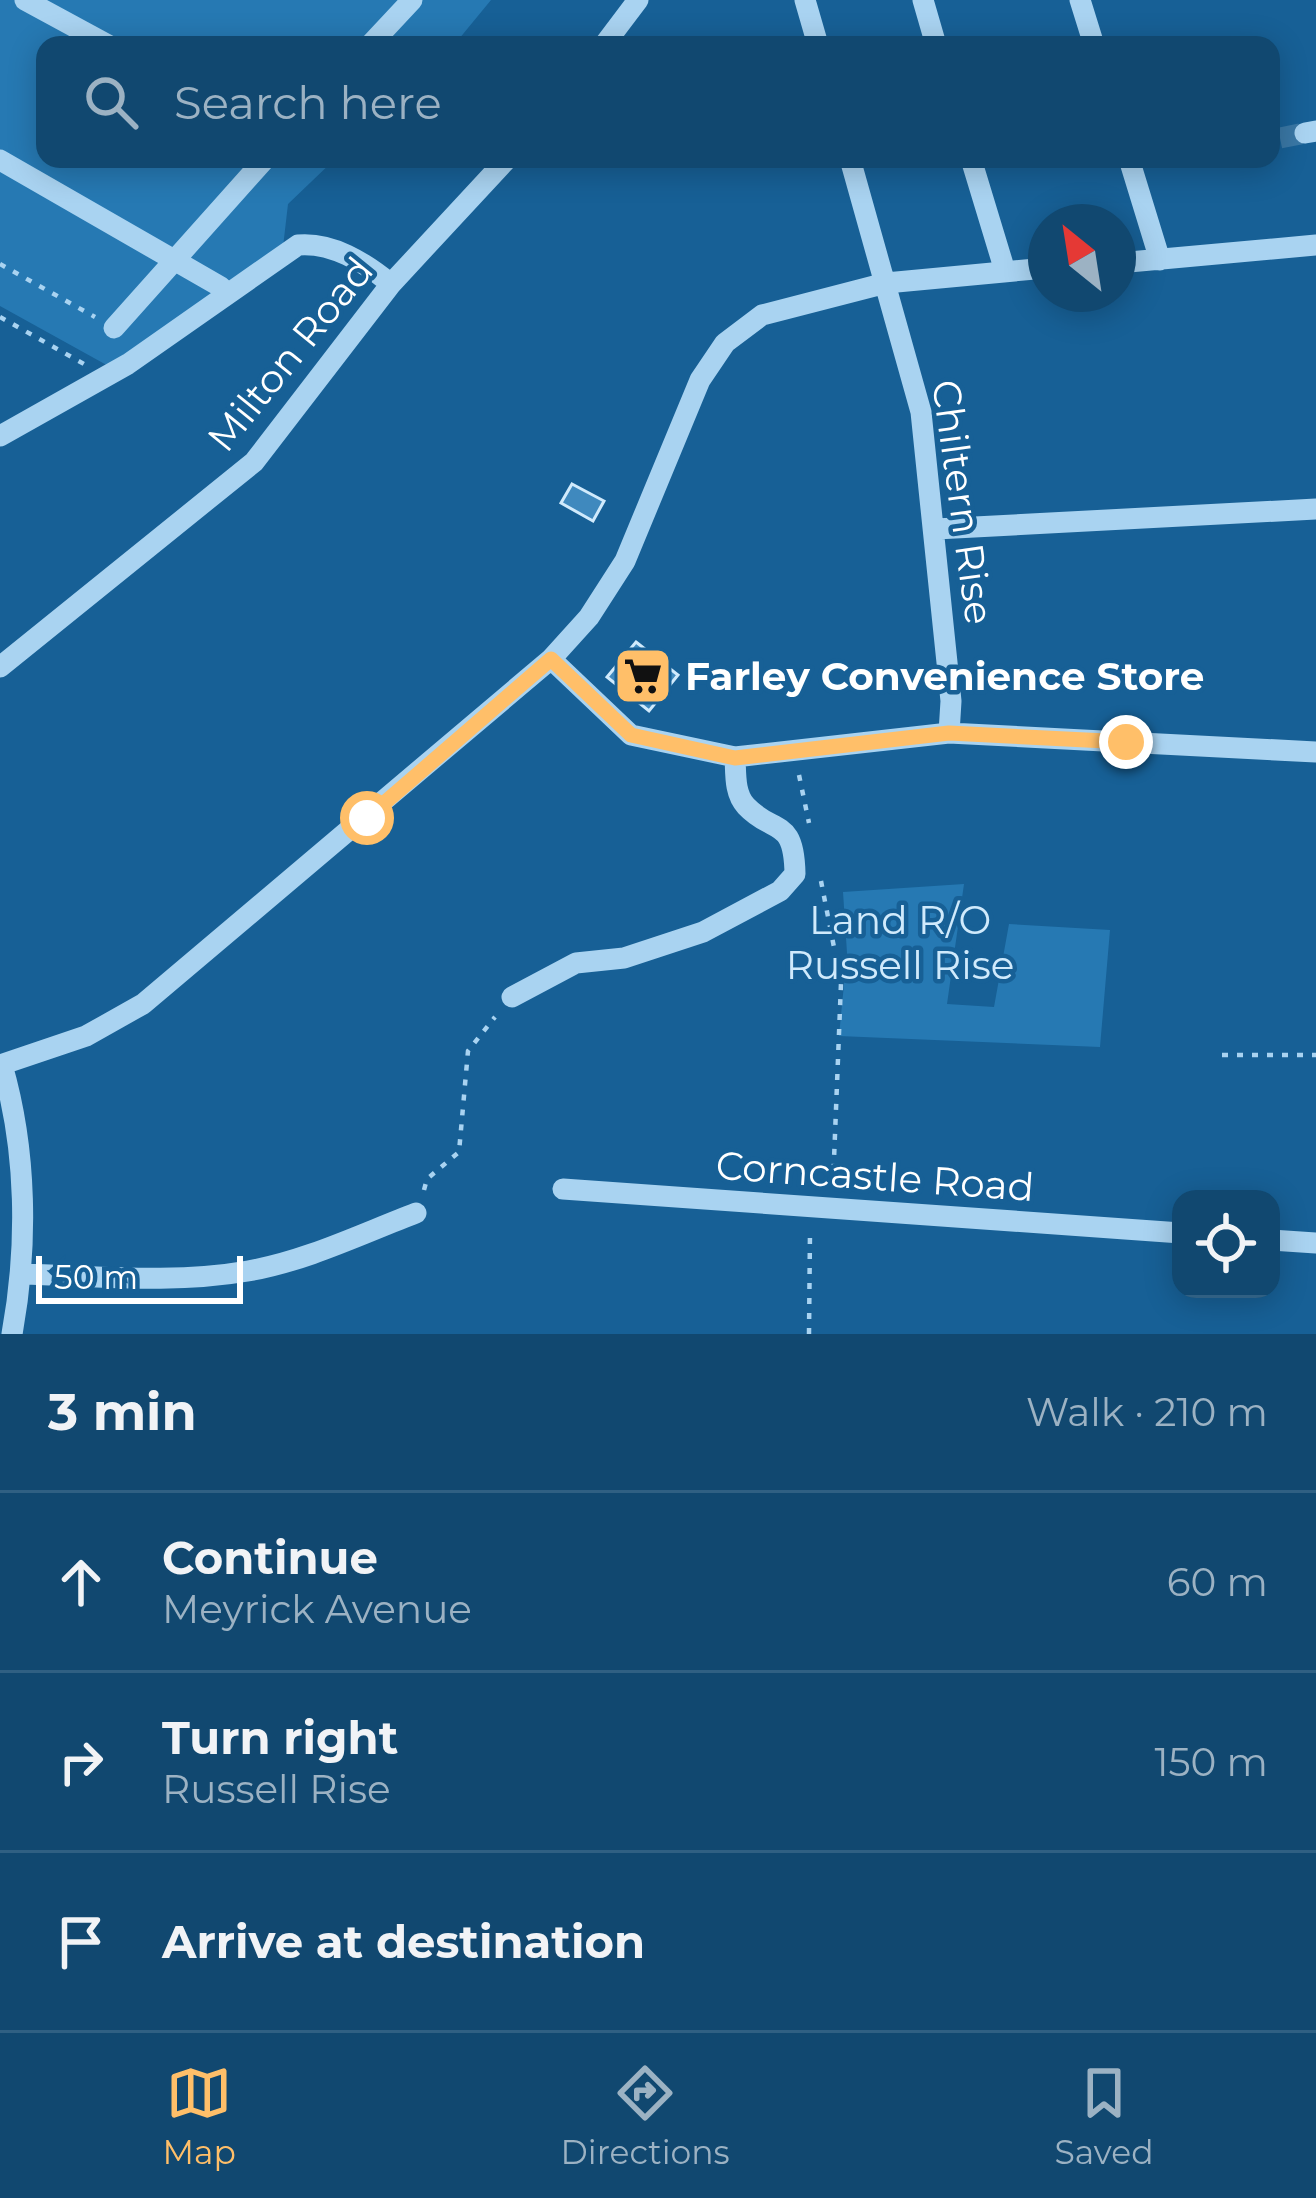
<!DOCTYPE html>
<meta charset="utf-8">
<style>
body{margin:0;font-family:Montserrat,sans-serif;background:#1e5278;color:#f1f3f6}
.controls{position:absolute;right:36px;bottom:36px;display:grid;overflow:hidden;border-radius:24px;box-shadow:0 6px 30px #0003}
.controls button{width:108px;height:108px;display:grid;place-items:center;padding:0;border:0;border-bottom:3px solid #306083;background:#114870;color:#f1f3f6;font:60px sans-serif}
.compass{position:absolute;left:1028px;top:204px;width:108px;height:108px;border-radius:50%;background:#114870;box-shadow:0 6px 30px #0003;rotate:330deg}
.scale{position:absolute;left:36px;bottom:30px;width:207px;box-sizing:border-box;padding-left:12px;border:6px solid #fff;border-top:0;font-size:33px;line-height:42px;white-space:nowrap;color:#fff;-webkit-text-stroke:9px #176096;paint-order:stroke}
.stop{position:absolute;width:36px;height:36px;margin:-27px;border:9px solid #ffbf69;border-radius:50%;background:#fff}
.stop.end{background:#ffbf69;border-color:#fff;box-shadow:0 3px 12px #0008}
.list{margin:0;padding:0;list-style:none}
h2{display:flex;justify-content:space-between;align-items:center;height:156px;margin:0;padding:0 48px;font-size:51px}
h2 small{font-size:39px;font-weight:400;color:#9cb2c3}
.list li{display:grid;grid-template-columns:78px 1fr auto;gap:36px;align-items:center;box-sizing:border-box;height:180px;padding:0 48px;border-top:3px solid #306083}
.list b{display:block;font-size:45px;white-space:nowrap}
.list p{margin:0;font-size:39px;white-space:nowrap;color:#9cb2c3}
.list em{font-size:39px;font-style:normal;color:#9cb2c3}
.icon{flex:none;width:66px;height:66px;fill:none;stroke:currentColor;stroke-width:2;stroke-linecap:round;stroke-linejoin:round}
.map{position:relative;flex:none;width:1316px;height:1334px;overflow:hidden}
.search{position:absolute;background:#114870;box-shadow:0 6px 30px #0003;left:36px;right:36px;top:36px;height:132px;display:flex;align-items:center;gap:30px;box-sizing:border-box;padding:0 42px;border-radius:24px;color:#9cb2c3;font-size:45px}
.sheet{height:696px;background:#114870}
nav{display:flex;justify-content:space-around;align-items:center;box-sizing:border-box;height:168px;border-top:3px solid #306083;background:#114870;font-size:33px;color:#9cb2c3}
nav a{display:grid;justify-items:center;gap:6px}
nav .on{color:#ffbf69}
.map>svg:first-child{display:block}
.green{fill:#2679b3}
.building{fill:#3f89be;stroke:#d0eafc;stroke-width:3}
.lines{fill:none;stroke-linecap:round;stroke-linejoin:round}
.minor-tunnel{stroke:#3a78a6;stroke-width:21;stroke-dasharray:21 10;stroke-linecap:butt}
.path{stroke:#a9d3f1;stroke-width:4.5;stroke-dasharray:6 9;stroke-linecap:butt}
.minor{stroke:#a9d3f1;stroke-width:21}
.route{stroke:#ffbf69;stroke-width:15}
.labels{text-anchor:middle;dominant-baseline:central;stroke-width:9;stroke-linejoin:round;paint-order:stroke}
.street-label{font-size:39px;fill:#fff;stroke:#176096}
.poi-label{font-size:39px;font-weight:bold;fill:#fff;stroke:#176096;text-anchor:start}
.park-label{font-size:39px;fill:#d0eafc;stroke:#176096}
</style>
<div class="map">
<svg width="1316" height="1334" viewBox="0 0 1316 1334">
<rect width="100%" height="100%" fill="#176096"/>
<!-- green -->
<path class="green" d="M0,0H491L454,45H45V159H335L288,204L283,247L112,368L0,306Z
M964,884L947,1004L994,1007L1009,924L1110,930L1100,1047L839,1036L847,953L843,892Z"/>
<!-- building -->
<path class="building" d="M572,484L604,501L593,521L561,503Z
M636,642L678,675L649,711L607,677Z"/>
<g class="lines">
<!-- minor-tunnel -->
<path class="minor-tunnel" d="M1280,138L1305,133"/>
<!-- path -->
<path class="path" d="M0,264L95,317
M0,317L84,364
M799,775L809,823
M821,881L841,983L833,1185
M1222,1055H1316
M424,1190L427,1179L459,1152L468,1051L495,1017
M809,1334L810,1231"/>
<!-- minor -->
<path class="minor" d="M25,0L108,45
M805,0L818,45
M923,0L936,45
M1080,0L1094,45
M370,45L412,0
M604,45L638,0
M1305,133L1316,131
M850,159L921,412L951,701L949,733
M971,159L1005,271
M1129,159L1160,260
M0,160L221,287
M1118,263L1316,245
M114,328L265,159
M0,436L128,364L298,245C332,242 364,262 391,284
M936,529L1316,509
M551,659L631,735L735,757L949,733L1316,752
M0,667L254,462L391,284L507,159
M512,997L576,963L624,958L703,932L780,891L795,874C794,816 773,835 746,806C734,793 736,773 735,757
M0,1065L86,1036L143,1004L551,659L589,617L625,561L700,380L725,343L762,315L886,283L1046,268
M2,1065C27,1151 28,1246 12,1334
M563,1189L1181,1233
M1271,1240L1316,1243
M23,1274C97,1276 174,1284 248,1271C306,1261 361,1234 416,1213"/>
</g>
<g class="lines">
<!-- route -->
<path class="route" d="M367,818L551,659L631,735L735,758L949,733L1126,742"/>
</g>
<!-- icons -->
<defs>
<g id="supermarket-square" transform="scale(3)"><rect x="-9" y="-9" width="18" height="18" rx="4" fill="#ffbf69" stroke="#176096"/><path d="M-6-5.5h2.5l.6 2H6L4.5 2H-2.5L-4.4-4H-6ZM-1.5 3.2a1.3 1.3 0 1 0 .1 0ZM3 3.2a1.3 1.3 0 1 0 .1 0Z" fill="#111"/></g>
</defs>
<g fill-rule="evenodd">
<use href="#supermarket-square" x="643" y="676"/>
</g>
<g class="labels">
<!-- street labels -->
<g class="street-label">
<text transform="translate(290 354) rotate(-51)">Milton Road</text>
<text transform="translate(963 502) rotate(82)">Chiltern Rise</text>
<text transform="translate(875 1176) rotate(4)">Corncastle Road</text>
</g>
<!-- poi labels -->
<g class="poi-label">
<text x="685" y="676">Farley Convenience Store</text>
</g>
<!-- park labels -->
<g class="park-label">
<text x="900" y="920">Land R/O<tspan x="900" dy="45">Russell Rise</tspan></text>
</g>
</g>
</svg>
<div class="controls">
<button><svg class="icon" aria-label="locate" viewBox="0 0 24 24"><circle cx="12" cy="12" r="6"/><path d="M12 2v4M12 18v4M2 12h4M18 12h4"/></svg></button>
</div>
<svg class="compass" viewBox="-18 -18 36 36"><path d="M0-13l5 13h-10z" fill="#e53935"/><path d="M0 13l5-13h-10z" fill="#9cb2c3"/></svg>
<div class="scale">50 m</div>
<div class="stop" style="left:367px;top:818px"></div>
<div class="stop end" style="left:1126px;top:742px"></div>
<div class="search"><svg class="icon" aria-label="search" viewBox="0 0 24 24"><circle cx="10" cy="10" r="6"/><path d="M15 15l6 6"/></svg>Search here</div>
</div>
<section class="sheet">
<h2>3 min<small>Walk · 210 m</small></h2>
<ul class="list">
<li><svg class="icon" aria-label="ahead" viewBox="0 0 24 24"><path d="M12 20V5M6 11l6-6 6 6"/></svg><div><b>Continue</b><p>Meyrick Avenue</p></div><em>60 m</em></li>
<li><svg class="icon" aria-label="right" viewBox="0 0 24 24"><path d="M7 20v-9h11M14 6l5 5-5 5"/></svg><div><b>Turn right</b><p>Russell Rise</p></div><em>150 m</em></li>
<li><svg class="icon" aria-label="arrive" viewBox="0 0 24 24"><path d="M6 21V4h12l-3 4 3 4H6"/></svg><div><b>Arrive at destination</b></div></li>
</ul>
</section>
<nav>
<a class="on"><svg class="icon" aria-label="map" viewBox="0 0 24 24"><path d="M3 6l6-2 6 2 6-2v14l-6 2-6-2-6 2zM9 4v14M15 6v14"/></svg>Map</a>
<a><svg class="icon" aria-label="directions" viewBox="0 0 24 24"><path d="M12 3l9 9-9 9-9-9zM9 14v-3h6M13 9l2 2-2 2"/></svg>Directions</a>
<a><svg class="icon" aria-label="saved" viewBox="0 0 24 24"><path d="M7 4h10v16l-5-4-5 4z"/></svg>Saved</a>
</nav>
